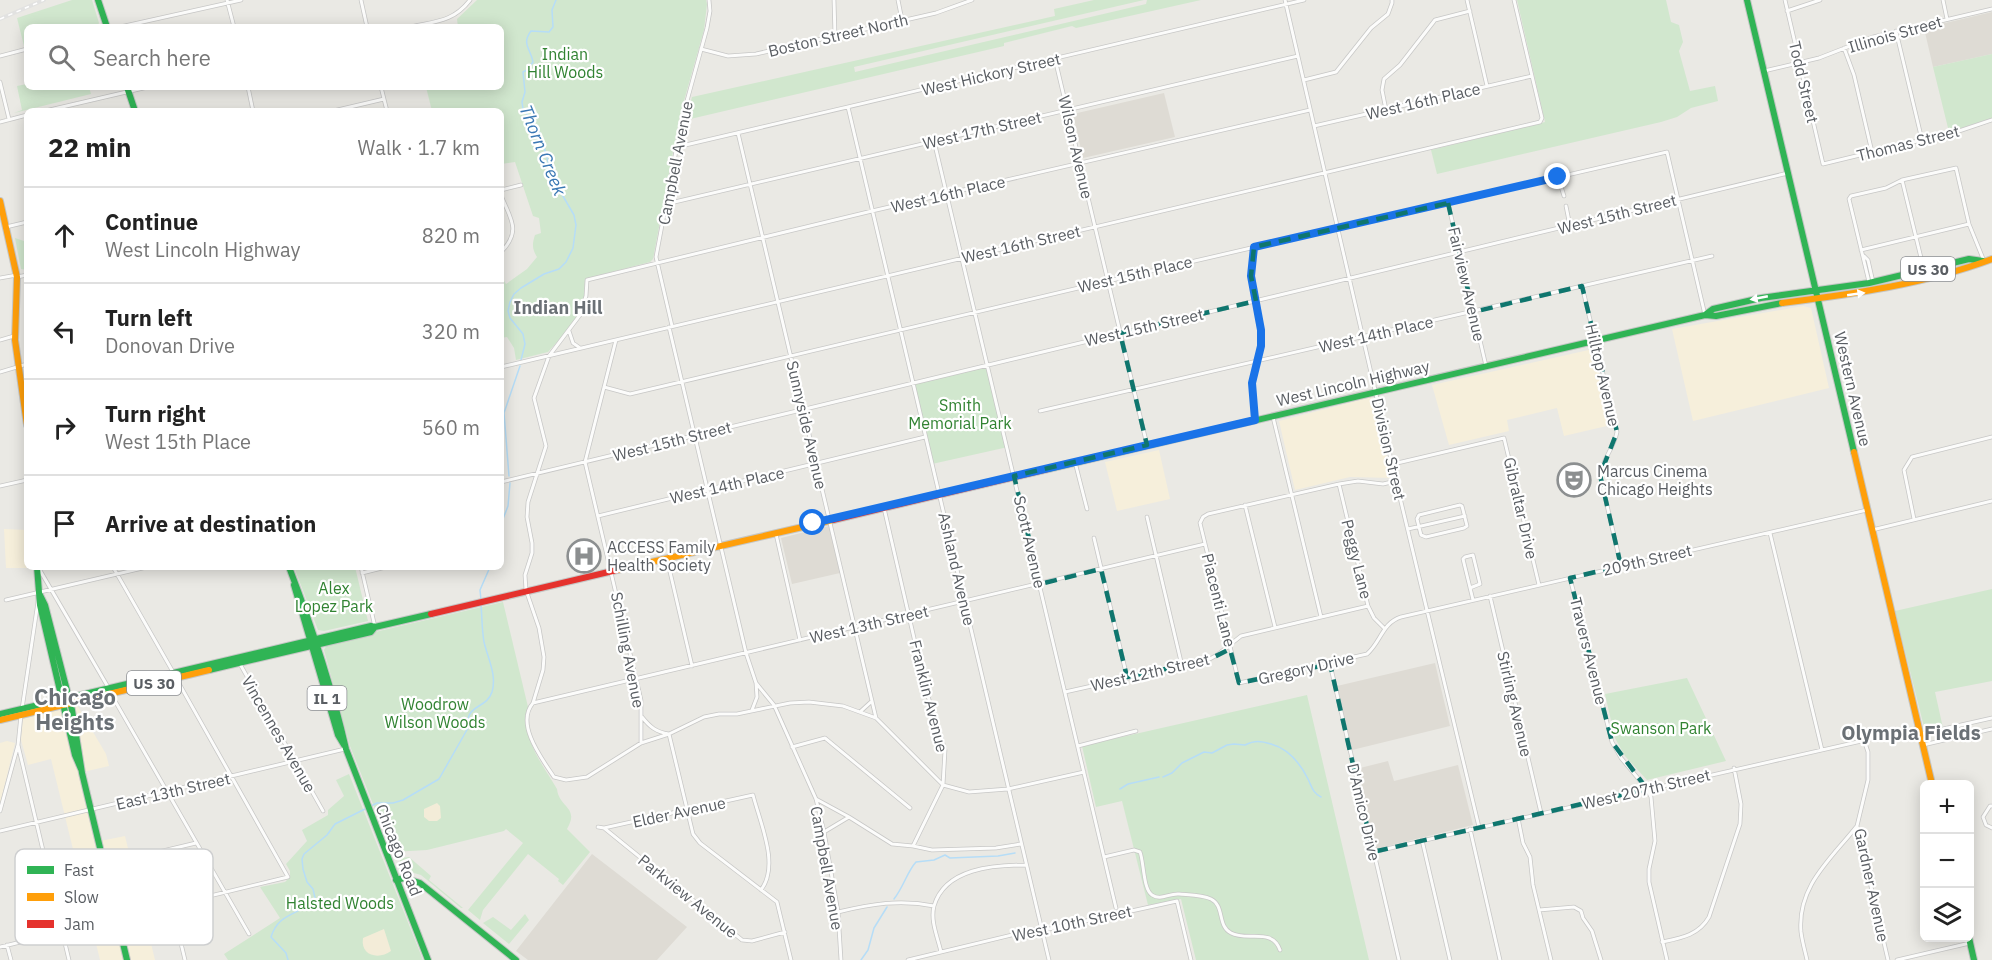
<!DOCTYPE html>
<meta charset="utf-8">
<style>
body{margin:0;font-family:"IBM Plex Sans",sans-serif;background:#f2f2f2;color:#222}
.controls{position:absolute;right:18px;bottom:18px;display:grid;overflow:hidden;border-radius:9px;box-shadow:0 3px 15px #0003}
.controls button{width:54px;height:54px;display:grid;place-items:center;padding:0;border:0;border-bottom:2px solid #e0e0e0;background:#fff;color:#222;font:30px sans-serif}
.stop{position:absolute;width:18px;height:18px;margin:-14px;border:4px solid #1a73e8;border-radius:50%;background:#fff}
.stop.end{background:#1a73e8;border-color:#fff;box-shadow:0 2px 6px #0008}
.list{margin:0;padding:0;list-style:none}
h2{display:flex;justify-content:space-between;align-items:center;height:78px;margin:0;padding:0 24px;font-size:26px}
h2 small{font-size:20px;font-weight:400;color:#767676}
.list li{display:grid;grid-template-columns:39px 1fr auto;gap:18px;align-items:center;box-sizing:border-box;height:96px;padding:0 24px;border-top:2px solid #e0e0e0}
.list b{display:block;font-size:22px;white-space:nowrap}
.list p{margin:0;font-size:20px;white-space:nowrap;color:#767676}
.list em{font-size:20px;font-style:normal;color:#767676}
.icon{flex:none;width:33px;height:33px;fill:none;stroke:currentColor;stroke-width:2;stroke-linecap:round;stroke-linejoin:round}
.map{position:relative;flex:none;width:1992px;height:960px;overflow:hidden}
.search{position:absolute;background:#fff;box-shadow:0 3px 15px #0003;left:24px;top:24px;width:480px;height:66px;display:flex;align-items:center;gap:15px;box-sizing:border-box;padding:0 21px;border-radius:9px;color:#767676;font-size:22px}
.panel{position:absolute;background:#fff;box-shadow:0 3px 15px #0003;left:24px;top:108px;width:480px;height:462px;border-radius:9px}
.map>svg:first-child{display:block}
.commercial{fill:#f6efdb}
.education{fill:#dedbd4}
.green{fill:#d1e7ce}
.sand{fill:#f3ecd8}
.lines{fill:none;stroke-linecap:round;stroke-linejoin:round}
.stream{stroke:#b6ddf7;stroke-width:1.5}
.street-casing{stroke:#c7c7c6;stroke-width:4.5}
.fast-casing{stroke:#c5c6c5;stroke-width:8}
.slow-casing{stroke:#c5c6c5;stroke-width:8}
.jam-casing{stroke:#c5c6c5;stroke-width:8}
.street{stroke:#fcfcfb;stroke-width:3}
.fast{stroke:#30b455;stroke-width:6}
.slow{stroke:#ff9f0a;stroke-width:6}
.jam{stroke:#e5322d;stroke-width:6}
.rail-casing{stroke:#e2e2e1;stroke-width:4}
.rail{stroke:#fff;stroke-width:1.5;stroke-dasharray:4.5;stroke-linecap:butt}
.oneway{fill:#fff}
.route{stroke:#1a73e8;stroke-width:8}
.marked{fill:none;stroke:#0f766e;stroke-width:4.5;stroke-dasharray:12 8;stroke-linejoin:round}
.labels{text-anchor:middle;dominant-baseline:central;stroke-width:4.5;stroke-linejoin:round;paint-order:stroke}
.shield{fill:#fff;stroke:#8c8e92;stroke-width:1.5}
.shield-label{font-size:15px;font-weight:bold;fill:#5a5e63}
.street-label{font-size:16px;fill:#5a5e63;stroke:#fff}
.park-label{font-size:16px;fill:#318332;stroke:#fff}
.poi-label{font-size:16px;fill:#5a5e63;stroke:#fff;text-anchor:start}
.water-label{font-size:18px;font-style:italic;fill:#3a78b4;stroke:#fff}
.neighbourhood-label{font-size:18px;font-weight:bold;fill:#6a7075;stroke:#fff}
.quarter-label{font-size:20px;font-weight:bold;fill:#6a7075;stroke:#fff}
.district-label{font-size:22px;font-weight:bold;fill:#6a7075;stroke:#fff}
.key{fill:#fff;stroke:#cecfd0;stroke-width:1.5}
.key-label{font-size:16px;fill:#5a5e63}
</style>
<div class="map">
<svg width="1992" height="960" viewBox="0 0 1992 960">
<rect width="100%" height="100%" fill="#eae9e4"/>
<!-- commercial -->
<path class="commercial" d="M1803,306L1811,308L1829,388L1693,421L1672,329Z
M1593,349L1611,425L1564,436L1557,408L1507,420L1509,431L1449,445L1432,385Z
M1372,397L1392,478L1350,477L1295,490L1279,421Z
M1159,450L1170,499L1117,511L1105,462Z
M4,529L27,530V567L32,568H6Z
M77,705L106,754L109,766L79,773L95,842L125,836L155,960H100L51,759L28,765L21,740L23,717Z
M7,741L15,743L0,804V743Z"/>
<!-- education -->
<path class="education" d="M1992,12V54L1933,67L1924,28Z
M1164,93L1175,137L1083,158L1073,114Z
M829,526L840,573L792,584L781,538Z
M1435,663L1450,726L1352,750L1337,686Z
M1388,761L1394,781L1458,765L1473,825L1376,849L1356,769Z
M592,854L687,927L657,960H528L516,951Z"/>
<!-- green -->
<path class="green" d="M72,0H92L99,23L97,27H27V45L24,46L17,18Z
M477,0H706L707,4L704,30L680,115L653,259L650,262L585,279L584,299L580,313L570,328L548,352L516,360L514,348L507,337L501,338V276L506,284L527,269L537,257C532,249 532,244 535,235L541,233L539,218L533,216L515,162L501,164V111H432L426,87H501V27H458L457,19Z
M1094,0H1144L854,67L855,72L1146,4L1147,0H1201L1076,28L1072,26L1004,43V46L686,120L692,97L1055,16L1054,9Z
M1517,0H1666L1671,22L1679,25L1683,42L1679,51L1690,91L1715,86L1718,101L1691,108L1677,117L1661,122L1437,174L1431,150L1545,122Z
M1992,54V118L1949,132L1933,67Z
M27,84V87H89L91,94L14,113L22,110L17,86Z
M15,238L27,242V270L21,269Z
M988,365L1008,447L932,464L913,383Z
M294,567H355L368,621L324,631L318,630Z
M1992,589V681L1935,692L1943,728L1925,731L1895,611Z
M503,602L528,707C520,737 543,765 557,789C559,808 580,807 567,829L590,852L563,885L558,881L559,879L528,854L483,910L480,920L468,910L523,843L506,829L504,831L427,850L392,852L350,746L324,650L328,643Z
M1687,678L1726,761L1647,780L1625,756L1615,738L1605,694Z
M1307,695L1369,960H1196L1181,899L1148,905L1122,801L1096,807L1082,746Z
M349,774L423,960H228L224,954L280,918L260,887L285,882L290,877V871L286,864L307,841L302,830L328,815V810L344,796L336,780Z
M409,857L431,876L429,880L463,908H461L421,875L403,870L399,858Z
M525,914L529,920L509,944L483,923L493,917L511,930Z"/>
<!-- sand -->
<path class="sand" d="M437,803L440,806L441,818L437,821H429L424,817V809Z
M384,929L391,951C379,960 360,956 363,938Z"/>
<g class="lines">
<!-- stream -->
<path class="stream" d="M521,360L525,344L523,334L510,318L508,311L510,302L514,294L521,288L544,274L559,269L566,262L573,248L576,225L574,215L553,179L540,133L523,109L522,102L525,92L523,72L527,70L533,62C531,49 521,44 531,31L549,32L553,27L552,10L556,0
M509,476L504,413L520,366
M501,524L508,506L510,483
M481,600L480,590L490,567
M1163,777L1172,773L1182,763L1204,752L1212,753L1227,745L1234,744L1245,745C1255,740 1261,741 1271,744C1289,749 1300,763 1308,779C1312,787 1312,792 1321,797
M1120,789L1128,784L1159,777
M894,899C904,886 907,872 916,862L934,860L945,855L950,858L998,856L1015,853
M288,960L286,953L271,937C279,911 301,916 315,898L313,889L307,882L303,869L302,859L304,854L327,835L335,824L377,803H393L403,800L439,779L468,728C465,703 486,710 492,692C497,675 488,659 484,642C482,631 482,617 481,605
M861,960L868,950L874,928L887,907"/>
<!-- street casing -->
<g class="street-casing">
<path id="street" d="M227,0L234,27
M361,0L367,27
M834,0L835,36
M898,0L902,20
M1285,0L1396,481L1479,827
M1467,0L1487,86
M1785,0L1823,164L1959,131L1992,120
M1943,0L1947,19
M1787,11L1820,0
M120,27L241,0
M410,27C436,21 453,22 470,0
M1896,31L1922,140
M1844,48L1854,75L1872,152
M701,49L728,56L756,54L936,13L972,0
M0,56L27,49
M1055,59L1147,445
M1764,71L1819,58L1873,37L1992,9
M1304,80L1336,72L1371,28L1388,14L1392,3V0
M0,82L9,119
M248,87L253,111
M381,87L387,111
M848,107L1049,960
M1386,110L1382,90L1384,79L1400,65L1435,20L1470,11
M45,111L148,87
M333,111L384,99
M0,122L27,115
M1314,126L1532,76
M738,133L876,718
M934,141L1116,908
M677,147L1304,0
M1558,177L1564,196
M1902,180L1924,270
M501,190L521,185
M501,195C509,217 523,230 501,252
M1448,203L1486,366
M666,204L1298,56
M1566,206L1570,226
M6,227L27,222
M1254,247L1251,276L1261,330V346L1252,383L1255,420
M1861,250L1969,224
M1864,256L1868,260L1873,282
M17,277L27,275
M0,278L17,275
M1869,282L1849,199L1851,196L1886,188L1902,180L1956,168L1969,224L1984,261
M1582,286L1617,432C1614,448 1602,460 1600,475L1621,566
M672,326L656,257L682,119L707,28L710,11L709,0
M669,327L746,653L756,683L774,705L816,799L824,832L838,912L841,960
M569,331L573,343L580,348
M0,340L14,336
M616,340L585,462L641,700V743
M501,367L1540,122L1542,118L1514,0
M0,372L27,364
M604,387L630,394L1108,281L1667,152L1705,315
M1040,411L1712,256
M1273,417L1321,617
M1075,462L1087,509
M1393,464L1504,438L1539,585
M1396,481L1383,484L1358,481L1339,484L1208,514L1203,517L1200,523L1239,683L1367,654C1381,642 1382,623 1401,617L1867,510
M501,482L1788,173
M1339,484L1368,606L1374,618L1384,628
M0,486L27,480
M1245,505L1275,627
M1460,505L1462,506L1467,526L1464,528L1426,537L1421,535L1417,519L1419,515Z
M884,508L926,690L945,750L943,785L913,846
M598,516L925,437
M1147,517L1182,666
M1914,519L1904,470L1912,457L1992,437
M1408,529L1465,516
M1872,530L1992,501
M1770,533L1822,750
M776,534L800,640
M1094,538L1127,677
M667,559L692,666
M38,567L108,687
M113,567L173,672
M361,567L375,627
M362,573L386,567
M1570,578L1612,742L1621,758L1647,789L1651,797L1655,841L1649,869V882L1667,960
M1470,588L1480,584L1473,555L1465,557L1463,559L1473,600
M1490,596L1541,813
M6,600L147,567
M240,664L323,811
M1330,664L1399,960
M1065,692L1208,660L1217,655L1241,636L1368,606
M111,694L249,934
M533,703L1205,544
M22,709L39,595
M752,710L757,697L756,683
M861,711L872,701
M642,717C650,727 656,732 669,734L693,834L700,843L777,902L791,960
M1921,734L1992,718
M1864,740L1868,752V780L1857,826L1888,960
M18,745L69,960
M1923,745L1992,729
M1078,746L1136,731
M792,747L825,738L910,808
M1084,772L1008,789L969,792L943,785L876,718L843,706L809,702L790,703L737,714H719L704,717L669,734L641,743L587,777L566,780L554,777C542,759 515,724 533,703L543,670L544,657L539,628L526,590L525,575L532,553V543L527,517L528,502L546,446L534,398L549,356L580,315L586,296L587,280L872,211L1310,110
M816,799L849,817L892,844L913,846L932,850L996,848L1021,844
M1992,806H1990L1983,817L1986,825L1992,828
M0,811L18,745L21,715
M1518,818L1523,843L1530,857L1533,885L1551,960
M598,827L604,828L742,940L752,941L785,932
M604,828L753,795C760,823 780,865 761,890
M1470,829L1500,960
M0,831L345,749
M824,832L849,817
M1422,840L1450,960
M1373,852L1919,728
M1104,857L1134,850L1140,852C1144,862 1143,889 1152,895C1161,901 1169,893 1179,894C1189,895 1202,895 1211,899C1225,906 1217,926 1231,933C1247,942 1272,927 1280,950
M104,865L196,843
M172,906L185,960
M1539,910L1574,907L1581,911L1583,918L1592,931L1601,960
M838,912C871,904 900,899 934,906
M1662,942C1681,938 1699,935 1709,917L1740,824L1741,804L1734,768
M7,945L11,960
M0,947L288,877L176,678
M941,952C938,938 930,921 934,906C945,868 994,865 1026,865
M908,960L1041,928L1049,929L1177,901L1191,960
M1807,960C1805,951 1802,941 1801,932C1797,886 1831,859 1857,826
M1897,960L1970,943"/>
</g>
<!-- fast casing -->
<g class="fast-casing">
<path id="fast" d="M98,0L107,27
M1747,0L1854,452
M127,87L135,111
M1705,315L1713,309L1761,298L1869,283L1969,259L1983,261
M1048,469L1705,315L1716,316L1782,303
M37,567L40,605L75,755L81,769
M289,567C312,627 332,687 346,749L428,960
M294,585L338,735L344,745
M39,593L45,605L72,710L82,773L127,960
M209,670L371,632L375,627
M0,714L371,626L375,627L431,614
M396,880L404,878L420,883L516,960
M1969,938L1974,960"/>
</g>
<!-- slow casing -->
<g class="slow-casing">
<path id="slow" d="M0,201L17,277L15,340L27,425
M1782,303C1853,294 1925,284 1992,259
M1854,452L1932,784
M617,570L833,520
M0,720L209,670"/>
</g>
<!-- jam casing -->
<g class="jam-casing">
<path id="jam" d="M833,520L1048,469
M431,614L617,570"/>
</g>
<!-- street -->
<use href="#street" class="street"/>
<!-- fast -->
<use href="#fast" class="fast"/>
<!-- slow -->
<use href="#slow" class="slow"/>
<!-- jam -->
<use href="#jam" class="jam"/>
<!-- rail casing -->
<g class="rail-casing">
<path id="rail" d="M0,19L44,0"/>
</g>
<!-- rail -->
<use href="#rail" class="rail"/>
</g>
<!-- one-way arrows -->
<defs><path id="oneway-solid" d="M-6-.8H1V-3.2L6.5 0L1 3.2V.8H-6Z" transform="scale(1.5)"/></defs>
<g class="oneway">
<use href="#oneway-solid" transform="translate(1856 294) rotate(-8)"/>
<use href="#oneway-solid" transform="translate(1759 298) rotate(169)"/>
</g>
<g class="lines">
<!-- route -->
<path class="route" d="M813,523L1255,420L1252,383L1261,346V330L1251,276L1254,247L1558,177"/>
</g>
<!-- marked area -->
<path class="marked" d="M1448,203L1473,312L1582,286L1617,432L1600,475L1621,566L1570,578L1612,742L1647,789L1373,852L1330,664L1239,683L1230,649L1208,660L1127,677L1101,569L1040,584L1014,476L1147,445L1120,333L1256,301L1251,276L1254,247Z"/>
<!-- icons -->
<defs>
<g id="theatre-ring" transform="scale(1.725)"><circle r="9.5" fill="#fff" stroke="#8c8f90" stroke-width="1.5"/><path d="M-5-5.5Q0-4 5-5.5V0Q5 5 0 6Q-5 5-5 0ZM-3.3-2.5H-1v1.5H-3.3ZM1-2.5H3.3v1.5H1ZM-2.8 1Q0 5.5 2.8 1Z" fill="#8c8f90"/></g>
<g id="hospital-ring" transform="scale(1.725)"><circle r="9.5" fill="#fff" stroke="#8c8f90" stroke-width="1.5"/><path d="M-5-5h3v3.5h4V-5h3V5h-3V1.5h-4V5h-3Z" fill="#8c8f90"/></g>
</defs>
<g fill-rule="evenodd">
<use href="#theatre-ring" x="1574" y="480"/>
<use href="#hospital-ring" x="584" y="556"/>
</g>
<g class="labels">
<!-- shield labels -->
<g class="shield">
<rect x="1901" y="257" width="54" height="24" rx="4.5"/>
<rect x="127" y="671" width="54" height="24" rx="4.5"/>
<rect x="307.5" y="686" width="39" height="24" rx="4.5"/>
</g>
<g class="shield-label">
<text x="1928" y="269">US 30</text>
<text x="154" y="683">US 30</text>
<text x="327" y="698">IL 1</text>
</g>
<!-- street labels -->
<g class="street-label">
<text transform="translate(1895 34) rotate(-16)">Illinois Street</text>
<text transform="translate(838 35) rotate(-13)">Boston Street North</text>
<text transform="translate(991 74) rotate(-13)">West Hickory Street</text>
<text transform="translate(1804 82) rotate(77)">Todd Street</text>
<text transform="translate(1423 101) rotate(-13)">West 16th Place</text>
<text transform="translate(982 130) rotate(-13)">West 17th Street</text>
<text transform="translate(1908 143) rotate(-14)">Thomas Street</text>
<text transform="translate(1076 147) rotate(77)">Wilson Avenue</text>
<text transform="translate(675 163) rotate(-79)">Campbell Avenue</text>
<text transform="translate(948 194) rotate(-13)">West 16th Place</text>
<text transform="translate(1617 214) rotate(-14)">West 15th Street</text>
<text transform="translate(1021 244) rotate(-13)">West 16th Street</text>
<text transform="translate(1135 274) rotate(-13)">West 15th Place</text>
<text transform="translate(1467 284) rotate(77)">Fairview Avenue</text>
<text transform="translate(1144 327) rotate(-13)">West 15th Street</text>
<text transform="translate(1376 334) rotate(-13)">West 14th Place</text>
<text transform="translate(1603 375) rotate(77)">Hilltop Avenue</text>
<text transform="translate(1353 383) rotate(-13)">West Lincoln Highway</text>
<text transform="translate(1853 389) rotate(77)">Western Avenue</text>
<text transform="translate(807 425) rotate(77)">Sunnyside Avenue</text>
<text transform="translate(672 441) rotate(-14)">West 15th Street</text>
<text transform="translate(1389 449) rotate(77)">Division Street</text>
<text transform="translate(727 485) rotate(-13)">West 14th Place</text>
<text transform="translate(1521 508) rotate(77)">Gibraltar Drive</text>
<text transform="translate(1030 542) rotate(77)">Scott Avenue</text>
<text transform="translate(1357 559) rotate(76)">Peggy Lane</text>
<text transform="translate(1647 560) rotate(-13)">209th Street</text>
<text transform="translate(957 569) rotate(77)">Ashland Avenue</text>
<text transform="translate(1219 600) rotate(76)">Piacenti Lane</text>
<text transform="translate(869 624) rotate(-13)">West 13th Street</text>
<text transform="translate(628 650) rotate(79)">Schilling Avenue</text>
<text transform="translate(1589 651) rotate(76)">Travers Avenue</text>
<text transform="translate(1306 668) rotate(-13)">Gregory Drive</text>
<text transform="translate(1150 672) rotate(-13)">West 12th Street</text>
<text transform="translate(929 696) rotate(76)">Franklin Avenue</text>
<text transform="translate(1515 704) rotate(77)">Stirling Avenue</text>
<text transform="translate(279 734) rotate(60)">Vincennes Avenue</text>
<text transform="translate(1646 789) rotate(-13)">West 207th Street</text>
<text transform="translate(173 791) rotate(-13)">East 13th Street</text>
<text transform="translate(679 812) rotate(-12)">Elder Avenue</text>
<text transform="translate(1364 812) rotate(77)">D'Amico Drive</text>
<text transform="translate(399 850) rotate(68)">Chicago Road</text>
<text transform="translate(827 868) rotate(80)">Campbell Avenue</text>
<text transform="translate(1872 885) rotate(78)">Gardner Avenue</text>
<text transform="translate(688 896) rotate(39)">Parkview Avenue</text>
<text transform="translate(1072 923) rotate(-12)">West 10th Street</text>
</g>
<!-- park labels -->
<g class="park-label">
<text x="565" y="54">Indian<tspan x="565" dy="18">Hill Woods</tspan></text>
<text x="960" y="405">Smith<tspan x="960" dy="18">Memorial Park</tspan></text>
<text x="334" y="588">Alex<tspan x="334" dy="18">Lopez Park</tspan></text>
<text x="435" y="704">Woodrow<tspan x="435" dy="18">Wilson Woods</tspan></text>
<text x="1661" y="728">Swanson Park</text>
<text x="340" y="903">Halsted Woods</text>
</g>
<!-- poi labels -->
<g class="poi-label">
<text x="1597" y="471">Marcus Cinema<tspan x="1597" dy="18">Chicago Heights</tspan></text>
<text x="607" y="547">ACCESS Family<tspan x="607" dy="18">Health Society</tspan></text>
</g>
<!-- water labels -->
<g class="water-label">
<text transform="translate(543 150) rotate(68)">Thorn Creek</text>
</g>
<!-- neighbourhood labels -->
<g class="neighbourhood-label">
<text x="558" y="307">Indian Hill</text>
</g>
<!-- quarter labels -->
<g class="quarter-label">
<text x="1911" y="732">Olympia Fields</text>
</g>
<!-- district labels -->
<g class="district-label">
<text x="75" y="696">Chicago<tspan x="75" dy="25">Heights</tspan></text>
</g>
</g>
<!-- legend -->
<rect x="15" y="849" width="198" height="96" rx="9" class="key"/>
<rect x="27" y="866" width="27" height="8" fill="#30b455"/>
<rect x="27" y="893" width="27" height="8" fill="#ff9f0a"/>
<rect x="27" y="920" width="27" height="8" fill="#e5322d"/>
<g class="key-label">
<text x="64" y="876">Fast</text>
<text x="64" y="903">Slow</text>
<text x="64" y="930">Jam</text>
</g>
</svg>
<div class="controls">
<button>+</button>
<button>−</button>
<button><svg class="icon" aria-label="layers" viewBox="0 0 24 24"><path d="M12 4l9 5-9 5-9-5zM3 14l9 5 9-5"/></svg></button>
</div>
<div class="stop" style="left:813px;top:523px"></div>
<div class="stop end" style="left:1558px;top:177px"></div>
<div class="search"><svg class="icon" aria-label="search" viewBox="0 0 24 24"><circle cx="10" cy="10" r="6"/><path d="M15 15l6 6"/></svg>Search here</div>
<section class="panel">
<h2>22 min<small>Walk · 1.7 km</small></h2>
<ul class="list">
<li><svg class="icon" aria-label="ahead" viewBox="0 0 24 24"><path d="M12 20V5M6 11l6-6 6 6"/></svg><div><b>Continue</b><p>West Lincoln Highway</p></div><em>820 m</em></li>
<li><svg class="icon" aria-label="left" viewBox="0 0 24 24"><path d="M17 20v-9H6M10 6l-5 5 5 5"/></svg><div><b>Turn left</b><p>Donovan Drive</p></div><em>320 m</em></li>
<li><svg class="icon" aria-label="right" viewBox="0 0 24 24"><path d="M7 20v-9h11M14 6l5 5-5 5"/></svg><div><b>Turn right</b><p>West 15th Place</p></div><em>560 m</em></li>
<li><svg class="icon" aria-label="arrive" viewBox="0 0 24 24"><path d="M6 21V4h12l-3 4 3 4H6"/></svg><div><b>Arrive at destination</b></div></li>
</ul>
</section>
</div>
